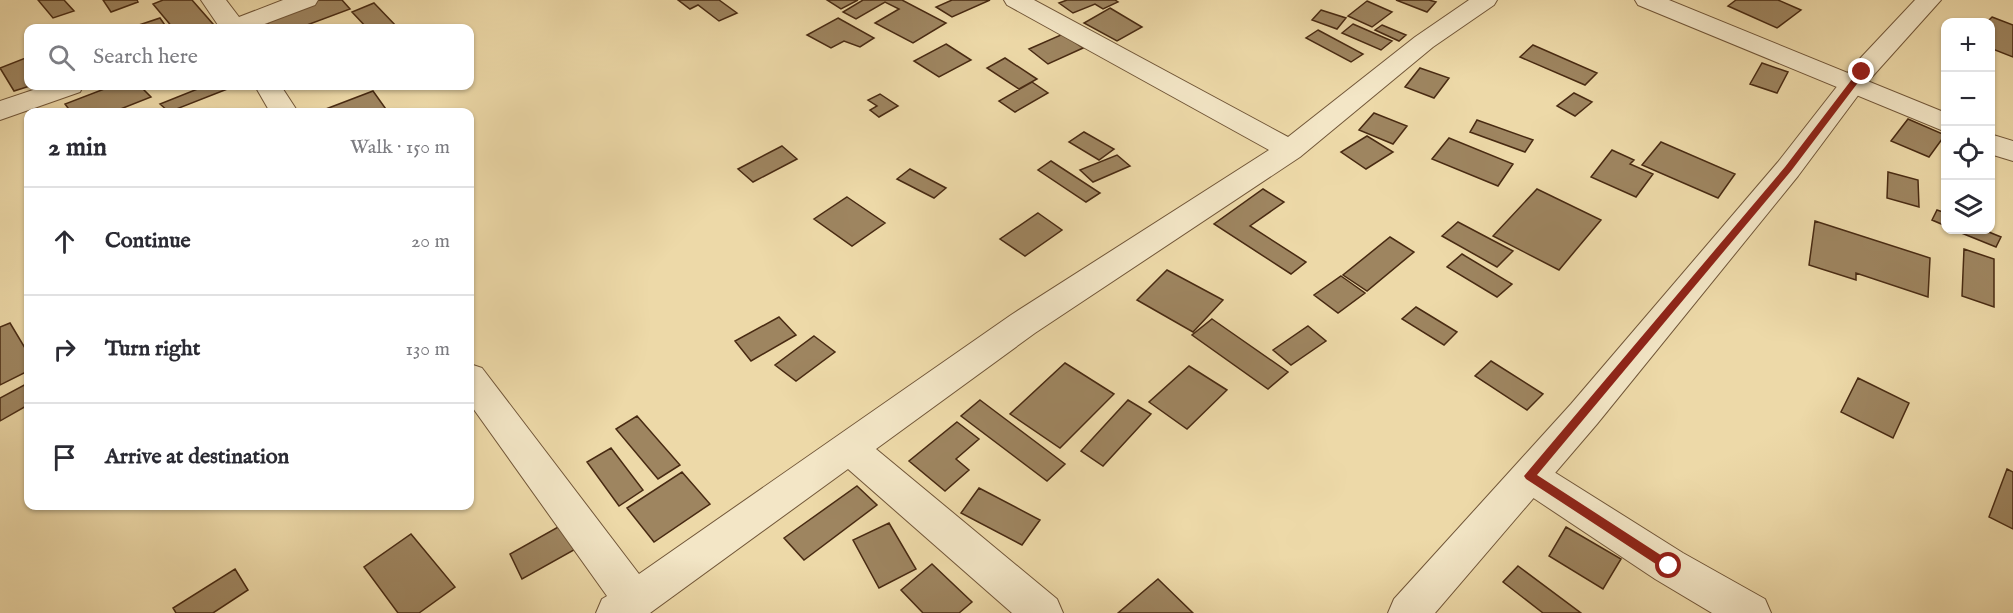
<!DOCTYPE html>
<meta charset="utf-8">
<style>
body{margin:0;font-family:"IM FELL English",serif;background:#f7f7f7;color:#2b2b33}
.controls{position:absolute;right:18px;top:18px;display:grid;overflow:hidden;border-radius:12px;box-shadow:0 2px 4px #0004}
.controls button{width:54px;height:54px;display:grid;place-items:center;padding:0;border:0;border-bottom:2px solid #e1e1e2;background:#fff;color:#2b2b33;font:30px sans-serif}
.stop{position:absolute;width:18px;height:18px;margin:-14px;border:4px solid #8f2418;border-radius:50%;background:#fff}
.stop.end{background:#8f2418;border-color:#fff;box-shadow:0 2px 6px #0008}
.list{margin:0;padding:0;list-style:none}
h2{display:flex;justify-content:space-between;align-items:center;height:78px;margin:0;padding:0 24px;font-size:26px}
h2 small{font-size:20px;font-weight:400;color:#7c7c81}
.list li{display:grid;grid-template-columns:39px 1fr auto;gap:18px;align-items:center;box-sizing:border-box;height:108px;padding:0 24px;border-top:2px solid #e1e1e2}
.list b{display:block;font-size:22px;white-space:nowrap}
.list em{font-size:20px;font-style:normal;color:#7c7c81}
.icon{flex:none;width:33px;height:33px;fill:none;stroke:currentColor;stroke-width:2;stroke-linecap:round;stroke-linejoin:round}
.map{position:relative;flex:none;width:2013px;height:613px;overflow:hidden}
.search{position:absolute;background:#fff;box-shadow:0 2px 4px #0004;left:24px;top:24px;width:450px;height:66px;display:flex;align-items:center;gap:15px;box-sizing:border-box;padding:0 21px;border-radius:12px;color:#7c7c81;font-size:22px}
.panel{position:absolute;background:#fff;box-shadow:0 2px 4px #0004;left:24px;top:108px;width:450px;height:402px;border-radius:12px}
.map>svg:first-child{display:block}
.building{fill:#9e8560;stroke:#482a12;stroke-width:1.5}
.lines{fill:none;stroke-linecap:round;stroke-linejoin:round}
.minor-casing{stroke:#715638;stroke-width:2}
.tertiary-casing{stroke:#715638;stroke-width:2}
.minor{fill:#f3e6c6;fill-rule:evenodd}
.tertiary{fill:#f3e6c6;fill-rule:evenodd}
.route{fill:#8f2418}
</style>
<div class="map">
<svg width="2013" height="613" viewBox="0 0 2013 613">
<rect width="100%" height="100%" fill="#edd9a8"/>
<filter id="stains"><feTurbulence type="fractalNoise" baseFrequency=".00333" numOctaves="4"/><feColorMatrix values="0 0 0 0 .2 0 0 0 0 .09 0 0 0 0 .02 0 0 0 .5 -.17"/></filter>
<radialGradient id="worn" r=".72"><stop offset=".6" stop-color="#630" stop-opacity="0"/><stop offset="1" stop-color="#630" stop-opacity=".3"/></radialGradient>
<!-- building -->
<path class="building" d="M38,0H64L74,11L53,18Z
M103,0H137L138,2L111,12Z
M163,0H192L213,24L201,28H173L153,4Z
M315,0H342L350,9L299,28H272L264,19Z
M678,0H719L737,13L719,21L698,5L690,9Z
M827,0H858L841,9Z
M863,0H902L946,23L913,43L875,23L899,9L885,2L856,19L843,12Z
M952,0H990L952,17L936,7Z
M1067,0H1115L1118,2L1103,9L1095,4L1073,13L1059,3Z
M1396,0H1429L1436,2L1427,12Z
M1736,0H1778L1801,10L1777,28L1728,6Z
M1367,1L1392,12L1372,27L1348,16Z
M374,3L398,28H367L352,12Z
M1110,8L1142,27L1117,41L1084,23Z
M1321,10L1346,18L1337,29L1312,20Z
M1992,17L2013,25V57L1990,48V22H1987Z
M160,18L167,28H130Z
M838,18L874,38L860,47L844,41L831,48L807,35Z
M1353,24L1392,41L1381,50L1342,33Z
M1382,25L1406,35L1399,41L1375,30Z
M1318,30L1363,54L1351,62L1306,38Z
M1063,34L1083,48L1048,64L1029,49Z
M946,44L971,60L939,77L914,61Z
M1533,45L1597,73L1585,85L1520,57Z
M28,57L30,86L14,91L0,68Z
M1005,58L1037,79L1019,89L987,68Z
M1762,63L1788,72L1777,93L1750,84Z
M1420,68L1449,78L1434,98L1405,87Z
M1032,82L1048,93L1015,112L999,101Z
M112,86H140L151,97L113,112H71L65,104Z
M205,86H235L169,112L160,104Z
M373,91L388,112H318Z
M1574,93L1592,102L1575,116L1557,106Z
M880,94L898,106L879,117L870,110L877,106L868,100Z
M1374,113L1407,126L1393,144L1359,130Z
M1908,119L1945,135L1929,157L1891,141Z
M1477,120L1533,140L1525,152L1470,132Z
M1084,132L1114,149L1099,160L1069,142Z
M1367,136L1393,152L1366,169L1341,152Z
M1449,138L1513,164L1498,186L1432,159Z
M1661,142L1735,174L1718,198L1642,165Z
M782,146L797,159L753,182L738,169Z
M1612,150L1634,160L1630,164L1653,174L1636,197L1591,177Z
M1117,155L1130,166L1093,182L1080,170Z
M1051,161L1100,193L1086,202L1038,170Z
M910,169L946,188L934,198L897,179Z
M1888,172L1918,180L1919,207L1887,198Z
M1263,189L1284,202L1250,226L1306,262L1291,274L1214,224Z
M1537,189L1601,220L1559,270L1493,236Z
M847,197L885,223L852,246L814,219Z
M1937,210L1946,213V226L1932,220Z
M1038,213L1062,230L1025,256L1000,239Z
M1815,221L1930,258L1928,297L1856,273V280L1809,265Z
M1458,222L1513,251L1497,267L1442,236Z
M1954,230H1984L2001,237L1996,247Z
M1390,237L1414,252L1367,291L1343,275Z
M1964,249L1994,259V307L1962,296Z
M1462,254L1512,284L1497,297L1447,267Z
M1167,270L1223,300L1193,332L1137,300Z
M1341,276L1365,293L1338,313L1314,295Z
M1416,307L1457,332L1444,345L1402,319Z
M779,317L796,335L751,361L735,341Z
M1212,319L1288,372L1268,389L1192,335Z
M10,323L28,353V371L0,385V327Z
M1308,326L1326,341L1291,365L1273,350Z
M814,336L835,352L796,381L775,365Z
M1491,361L1543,394L1527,410L1475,376Z
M1065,363L1114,394L1060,448L1010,414Z
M1189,366L1227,390L1187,429L1149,402Z
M1858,378L1909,403L1893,438L1841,412Z
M28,383V405L0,421V398Z
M980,400L1065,464L1047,481L961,416Z
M1128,400L1151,414L1103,466L1081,451Z
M637,416L680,465L658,479L616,429Z
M957,422L979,439L956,459L969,470L945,491L909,461Z
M611,448L643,490L619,506L587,462Z
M2007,469L2013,472V529L1989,517Z
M682,472L710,504L654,542L627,508Z
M857,486L877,505L804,560L784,538Z
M979,488L1040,520L1022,545L961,513Z
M567,522L581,546L522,579L510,554Z
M889,523L916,569L879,588L853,540Z
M1566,527L1621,559L1603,589L1549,556Z
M411,534L455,587L419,613H398L364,567Z
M932,564L972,602L959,613H923L901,590Z
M1518,566L1581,613H1543L1503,582Z
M235,569L248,590L213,613H176L173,608Z
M1158,579L1193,613H1118Z"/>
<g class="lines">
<!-- minor casing -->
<g class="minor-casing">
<path id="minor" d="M201,0H226L239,17L283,0H318L315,5L254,28H220Z
M1004,0H1034L1288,137L1415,37L1469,0H1497L1494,5L1433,47L1300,157L1035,333L876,449L1057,599L1063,613H1012L848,469L650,613H596L602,599L607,596L470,404V364L482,368L639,574L1011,315L1269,150L1007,5Z
M1635,0H1669L1946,113V132L1638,5Z
M45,86H83L80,92L0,120V101Z
M255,86H281L298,112H270Z
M1990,134L2013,141V161L1990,154Z
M1530,460L1543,465L1683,553L1765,599L1771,613H1712L1655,579L1517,487L1511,476L1517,465Z"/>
</g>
<!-- tertiary casing -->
<g class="tertiary-casing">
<path id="tertiary" d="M1915,0H1941L1871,78L1798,176L1597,424L1435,613H1388L1394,599L1571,404L1778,162L1853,66Z"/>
</g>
<!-- minor -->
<use href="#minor" class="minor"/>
<!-- tertiary -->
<use href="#tertiary" class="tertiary"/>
</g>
<!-- route -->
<path class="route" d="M1859,70L1866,72L1791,171L1537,475L1673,563V570H1665L1526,479L1524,476L1785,167Z"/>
<rect width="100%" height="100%" filter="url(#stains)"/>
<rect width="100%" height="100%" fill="url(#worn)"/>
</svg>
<div class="controls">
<button>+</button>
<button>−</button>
<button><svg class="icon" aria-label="locate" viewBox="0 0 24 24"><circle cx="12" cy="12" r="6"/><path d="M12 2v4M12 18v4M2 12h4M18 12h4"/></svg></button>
<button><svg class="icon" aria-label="layers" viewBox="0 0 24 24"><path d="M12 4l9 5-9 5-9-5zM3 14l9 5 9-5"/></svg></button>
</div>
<div class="stop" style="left:1669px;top:566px"></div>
<div class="stop end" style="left:1862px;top:72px"></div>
<div class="search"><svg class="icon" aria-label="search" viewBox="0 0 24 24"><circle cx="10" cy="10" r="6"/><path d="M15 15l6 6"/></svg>Search here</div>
<section class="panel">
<h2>2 min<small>Walk · 150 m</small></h2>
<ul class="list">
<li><svg class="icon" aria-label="ahead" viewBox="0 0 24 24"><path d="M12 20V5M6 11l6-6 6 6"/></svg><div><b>Continue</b></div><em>20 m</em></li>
<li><svg class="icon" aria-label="right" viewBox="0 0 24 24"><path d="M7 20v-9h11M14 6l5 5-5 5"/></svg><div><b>Turn right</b></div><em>130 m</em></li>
<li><svg class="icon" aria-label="arrive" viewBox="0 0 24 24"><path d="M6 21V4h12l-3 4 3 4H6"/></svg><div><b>Arrive at destination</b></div></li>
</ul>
</section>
</div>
